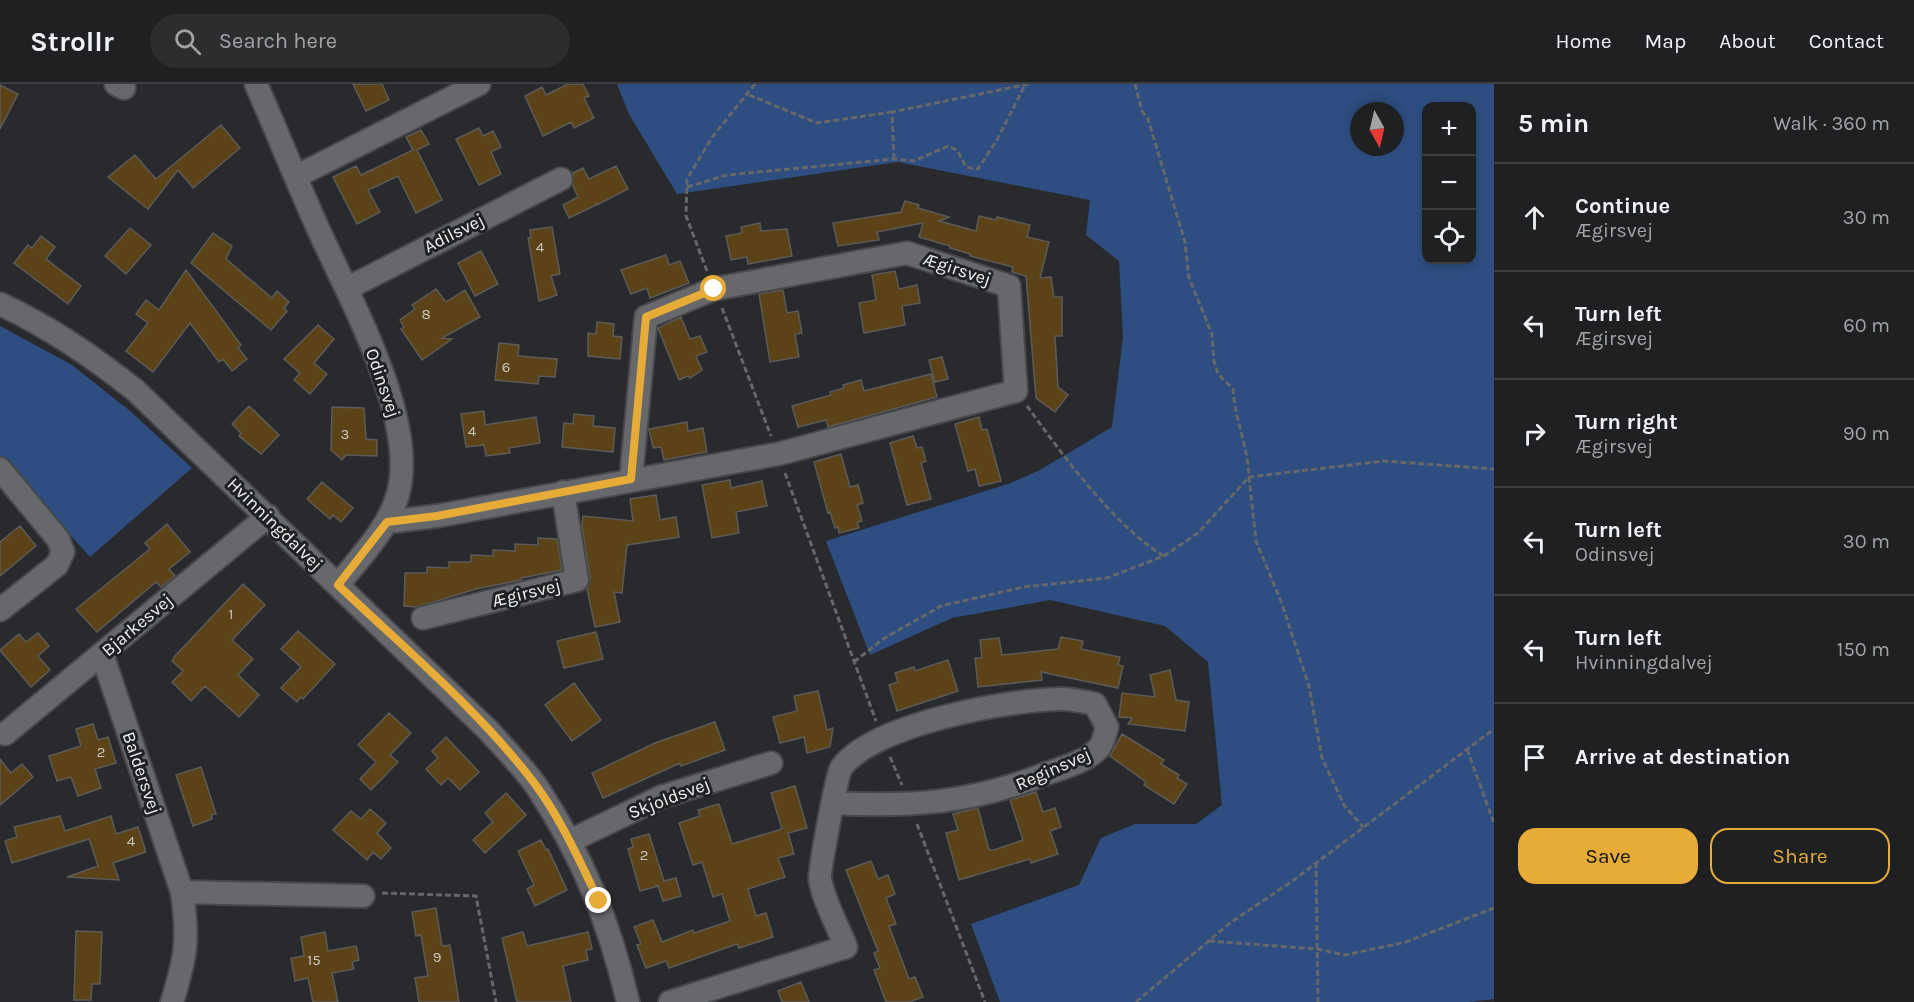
<!DOCTYPE html>
<meta charset="utf-8">
<style>
body{margin:0;font-family:Karla,sans-serif;background:#2c2d2f;color:#f1f3f6}
.controls{position:absolute;right:18px;top:18px;display:grid;overflow:hidden;border-radius:12px;box-shadow:0 3px 9px #0003}
.controls button{width:54px;height:54px;display:grid;place-items:center;padding:0;border:0;border-bottom:2px solid #3c3e40;background:#1f2022;color:#f1f3f6;font:30px sans-serif}
.compass{position:absolute;left:1350px;top:18px;width:54px;height:54px;border-radius:50%;background:#1f2022;box-shadow:0 3px 9px #0003;rotate:172deg}
.stop{position:absolute;width:18px;height:18px;margin:-14px;border:4px solid #e7ac37;border-radius:50%;background:#fff}
.stop.end{background:#e7ac37;border-color:#fff;box-shadow:0 2px 6px #0008}
.list{margin:0;padding:0;list-style:none}
h2{display:flex;justify-content:space-between;align-items:center;height:78px;margin:0;padding:0 24px;font-size:26px}
h2 small{font-size:20px;font-weight:400;color:#a1a3a5}
.list li{display:grid;grid-template-columns:39px 1fr auto;gap:18px;align-items:center;box-sizing:border-box;height:108px;padding:0 24px;border-top:2px solid #3c3e40}
.list b{display:block;font-size:22px;white-space:nowrap}
.list p{margin:0;font-size:20px;white-space:nowrap;color:#a1a3a5}
.list em{font-size:20px;font-style:normal;color:#a1a3a5}
.actions{display:flex;gap:12px;padding:18px 24px}
.actions a{flex:1;padding:14px 0;border:2px solid #e7ac37;border-radius:18px;text-align:center;font-size:21px;color:#e7ac37}
.actions .main{background:#e7ac37;color:#111}
.icon{flex:none;width:33px;height:33px;fill:none;stroke:currentColor;stroke-width:2;stroke-linecap:round;stroke-linejoin:round}
.map{position:relative;flex:none;width:1494px;height:918px;overflow:hidden}
header{display:flex;align-items:center;gap:36px;box-sizing:border-box;height:84px;padding:0 30px;background:#1f2022;border-bottom:2px solid #3c3e40}
header strong{font-size:28px}
nav{display:flex;gap:33px;margin-inline-start:auto;font-size:21px}
.search{width:420px;height:54px;background:#2c2d2f;display:flex;align-items:center;gap:15px;box-sizing:border-box;padding:0 21px;border-radius:33px;color:#a1a3a5;font-size:22px}
main{display:flex}
aside{flex:1;background:#1f2022}
.map>svg:first-child{display:block}
.green{fill:#2e4e81;fill-rule:evenodd}
.building{fill:#5b4317;stroke:#5d5b58;stroke-width:1.5}
.lines{fill:none;stroke-linecap:round;stroke-linejoin:round}
.minor-casing{stroke:#47484a;stroke-width:26}
.path{stroke:#666769;stroke-width:3;stroke-dasharray:6 3;stroke-linecap:butt}
.minor{stroke:#66686b;stroke-width:22}
.route{stroke:#e7ac37;stroke-width:8}
.labels{text-anchor:middle;dominant-baseline:central;stroke-width:6;stroke-linejoin:round;paint-order:stroke}
.number-label{font-size:15px;fill:#cac5bb}
.street-label{font-size:18px;fill:#eff0f2;stroke:#1f2123}
</style>
<header>
<strong>Strollr</strong>
<div class="search"><svg class="icon" aria-label="search" viewBox="0 0 24 24"><circle cx="10" cy="10" r="6"/><path d="M15 15l6 6"/></svg>Search here</div>
<nav><a>Home</a><a>Map</a><a>About</a><a>Contact</a></nav>
</header>
<main>
<div class="map">
<svg width="1494" height="918" viewBox="0 0 1494 918">
<rect width="100%" height="100%" fill="#292a2d"/>
<!-- green -->
<path class="green" d="M617,0H1494V915L1469,918H1000L971,840L1079,801L1101,754L1135,740H1196L1222,721L1208,578L1165,542L1050,516L952,534L870,571L826,457L1011,399L1040,386L1112,343L1123,253L1119,177L1086,151L1090,116L898,78L677,110L629,30ZM1426,22H1472V176H1426ZM1359,27H1395V63H1359Z
M0,242L72,281L130,327L192,384L90,473L0,372Z"/>
<!-- building -->
<path class="building" d="M353,0H382L389,16L366,27Z
M568,0H583L589,12L584,14L594,34L574,44L571,38L543,52L525,12L542,3L546,11Z
M0,1L18,10L0,45Z
M221,41L240,64L193,104L178,86L148,125L108,93L135,71L156,95Z
M479,44L483,52L493,47L501,63L491,68L501,90L479,101L456,55Z
M421,46L429,60L417,66L442,116L416,129L398,92L368,106L380,128L357,140L333,93L356,82L361,91L413,66L406,53Z
M616,82L628,105L597,121L596,118V121L569,134L563,121L578,113L573,102V89L583,84L589,95Z
M905,117L919,121L918,124L949,133L939,137L976,147L979,132L996,136L997,133L1030,141L1027,153L1049,158L1040,194L1051,193L1054,213H1062V252H1055L1058,303L1068,311L1055,328L1036,314L1026,192L1012,188L1013,183L970,172V170L950,164V162L919,153L923,139L877,148L879,156L838,162L833,139L901,128Z
M760,139L761,147L787,145L792,172L748,180L747,173L731,176L726,152L742,149L741,143Z
M552,143L560,190L551,192L557,211L539,217L528,154H531L530,146Z
M130,144L151,161L126,190L105,172Z
M213,149L232,162L226,175L272,214L277,207L289,218L284,224L287,227L271,246L191,179Z
M41,152L55,163L46,175L81,202L68,220L14,179L28,161L32,164Z
M481,167L498,200L475,212L458,179Z
M666,171L669,181L680,177L689,199L650,214L647,204L631,210L621,186Z
M186,186L241,261L238,264L247,275L232,287L223,275L219,278L190,239L153,288L126,267L148,239L136,230L146,216L159,226Z
M895,187L899,205L917,201L920,219L902,222L905,241L864,249L859,219L876,216L872,191Z
M436,205L446,218L465,206L480,233L442,254L452,255L422,276L401,245L404,243L400,236L415,225L412,221Z
M783,206L787,229L798,227L802,249L795,250L799,273L770,278L759,210Z
M681,233L690,255L700,252L707,268L696,272L702,286L690,294L688,292L679,296L658,244Z
M597,238L614,240L613,252L622,253L620,275L588,272V249L596,250Z
M318,241L334,255L314,279L327,290L310,310L294,296L300,289L284,275Z
M499,259L519,261L518,272L557,275L555,293L539,292L538,300L495,296Z
M942,273L948,295L935,298L929,276Z
M931,290L937,313L828,343L826,336L798,343L792,322L831,311L830,308L844,304L843,301L861,296L864,307Z
M249,322L279,351L261,370L239,352L241,349L232,340Z
M332,323L364,324L366,355L377,356V372L346,371L342,376L331,366Z
M484,327L485,341L536,333L540,359L509,364L510,369L486,372L484,361L466,363L461,330Z
M574,330L594,332L593,342L615,344L613,368L562,363L564,339L573,340Z
M979,333L982,346L987,345L1001,397L979,402L975,385L968,387L955,340Z
M687,338L688,347L703,344L707,368L664,376L661,363L653,364L649,345Z
M913,352L917,364L922,363L926,377L921,379L931,415L907,421L890,359Z
M841,370L850,403L858,401L863,419L857,421L862,437L857,438L859,444L839,449L838,443L835,444L830,428L828,429L814,378Z
M730,396L731,404L762,397L767,422L736,428L739,449L712,454L702,401Z
M322,398L353,424L341,438L333,431L330,435L307,415Z
M656,411L660,436L676,433L679,453L627,461L622,509L614,508L620,538L595,543L587,505L590,494L582,442L583,432L633,437L630,415Z
M167,440L190,468L169,485L175,492L161,503L156,498L97,548L76,525L150,465L145,459Z
M20,442L36,462L0,492V458Z
M538,454L557,455L562,486L521,494V496L476,505L417,523L404,522L405,489H427V483L449,484V478H471V471L493,472V466L515,467V460L538,461Z
M243,500L265,521L232,556L253,575L238,591L259,611L239,633L205,602L191,617L172,598L183,587L172,577L175,572Z
M298,547L335,580L303,615L301,613L297,618L281,604L301,583L281,565Z
M596,548L603,575L564,584L557,557Z
M38,549L49,562L38,572L50,586L31,603L0,566L19,550L26,558Z
M1061,553L1083,557L1081,565L1120,573L1118,581L1123,582L1118,604L1041,588L1042,596L978,603L975,574H982L980,556L999,554L1002,571L1058,565Z
M948,576L958,607L897,627L889,601L898,598L895,589L914,583L915,587Z
M1170,586L1176,616L1189,618L1185,647L1128,640L1132,634L1119,633L1122,609L1155,613L1150,591Z
M574,599L601,636L572,657L545,621Z
M818,607L827,646L833,644L830,663L807,669L804,653L780,659L773,633L797,627L794,612Z
M389,629L411,649L390,671L398,678L371,706L360,695L376,678L358,661Z
M715,638L725,666L681,682L680,679L603,714L592,689L655,659Z
M93,640L98,656L108,653L116,679L95,685L101,704L78,712L71,693L57,697L49,672L81,662L76,645Z
M1122,650L1164,676L1161,680L1179,691L1177,694L1187,700L1174,720L1144,701L1146,698L1110,672Z
M446,653L479,688L460,706L448,694L441,701L426,685L438,674L432,667Z
M0,675L11,689L22,680L33,693L0,721Z
M201,683L216,730L211,731L212,735L193,742L176,691Z
M795,702L807,744L788,749L794,770L778,774L785,793L748,805L756,832L766,829L773,853L739,864L737,860L669,884L666,877L646,884L637,861L641,860L634,843L653,836L662,858L693,846L694,849L730,837L722,810L713,813L702,778L693,781L679,739L700,732L698,726L719,720L732,760L782,745L771,709Z
M1036,708L1043,728L1055,724L1061,743L1050,747L1058,770L1031,779L1030,775L959,796L946,749L958,746L953,730L978,724L989,766H994L1023,756L1010,716Z
M506,709L526,731L485,769L473,756L493,738L485,729Z
M370,725L386,739L377,749L391,764L381,775L373,768L367,776L333,746L351,727L361,735Z
M60,732L65,747L111,732L116,750L138,743L146,768L113,779L119,796L67,793L98,782L89,755L12,779L5,757L17,753L14,743Z
M649,750L664,797L676,794L681,812L663,817L658,802L640,807L628,765L633,763L631,755Z
M541,756L546,766L548,765L567,806L535,822L527,805L534,801L518,767Z
M871,777L878,795L888,791L895,810L886,814L896,840L889,842L909,895L915,893L923,913L909,918H886L874,886L880,884L874,869L878,867L846,786Z
M436,824L442,862L450,861L459,918H419L415,894L428,892L421,851L416,852L412,828Z
M76,847L102,848L100,900H92L91,916H74Z
M325,848L328,867L356,862L359,876L352,878L354,885L332,889L338,918H313L308,894L295,897L291,874L304,872L301,853Z
M523,848L527,862L588,848L592,865L586,866L588,876L563,882L571,918H517L502,854Z
M801,898L809,918H782L778,907Z"/>
<g class="lines">
<!-- minor casing -->
<g class="minor-casing">
<path id="minor" d="M116,0L124,4
M256,0C278,50 298,101 321,151C351,217 418,337 398,410C389,444 360,473 338,501
M297,92L479,0
M348,204L561,95
M0,220C50,243 92,272 135,306L489,647C505,665 523,683 537,703C583,773 609,837 628,918
M0,385L58,455L63,468L57,481L0,526
M387,438L437,432L778,370L1016,307L1009,202L907,169L714,205L646,233L631,395
M423,534L577,496L563,408
M102,570L182,808C189,855 186,873 172,918
M5,650L268,432
M570,757L661,713L771,679
M182,808L363,812
M670,918L846,863C838,843 823,815 820,795C819,788 837,689 841,684C873,640 1010,615 1063,615C1073,615 1084,618 1095,620L1107,643C1105,649 1103,660 1099,664C1086,678 1062,684 1045,690C972,719 912,723 833,719"/>
</g>
<!-- path -->
<path class="path" d="M1135,0L1142,27L1148,35L1185,158L1189,194L1212,250L1214,277L1218,290L1233,305C1235,337 1248,362 1249,393L1384,377L1494,385
M749,11L817,39L892,28
M894,75L892,28L1029,0
M687,103L727,91L894,75L914,77L948,62L957,66L966,83L978,85L997,56L1025,1
M707,187L686,132L687,95L713,52L755,0
M722,224L771,352
M1027,322C1062,370 1114,442 1164,472
M785,389L876,637
M854,578L883,555L941,522L1024,503L1107,494L1164,472L1198,449L1249,393L1256,457L1281,517L1309,602L1322,674L1344,721L1363,743
M1467,665L1494,739
M890,673L902,701
M917,740L985,918
M1316,778L1318,918
M382,809L476,812L496,918
M1209,857L1317,865L1345,871L1406,858L1494,824
M1136,918L1230,839L1291,798L1494,645"/>
<!-- minor -->
<use href="#minor" class="minor"/>
</g>
<g class="lines">
<!-- route -->
<path class="route" d="M599,817C580,778 561,735 535,700C479,626 405,565 338,501L387,438L437,432L631,395L646,233L714,205"/>
</g>
<g class="labels">
<!-- number labels -->
<g class="number-label">
<text x="540" y="163">4</text>
<text x="426" y="230">8</text>
<text x="506" y="283">6</text>
<text x="472" y="347">4</text>
<text x="345" y="350">3</text>
<text x="231" y="530">1</text>
<text x="101" y="668">2</text>
<text x="131" y="757">4</text>
<text x="644" y="771">2</text>
<text x="437" y="873">9</text>
<text x="314" y="876">15</text>
</g>
<!-- street labels -->
<g class="street-label">
<text transform="translate(454 149) rotate(-27)">Adilsvej</text>
<text transform="translate(957 185) rotate(18)">Ægirsvej</text>
<text transform="translate(383 299) rotate(71)">Odinsvej</text>
<text transform="translate(275 440) rotate(44)">Hvinningdalvej</text>
<text transform="translate(526 509) rotate(-14)">Ægirsvej</text>
<text transform="translate(137 541) rotate(-40)">Bjarkesvej</text>
<text transform="translate(1053 685) rotate(-24)">Reginsvej</text>
<text transform="translate(142 689) rotate(71)">Baldersvej</text>
<text transform="translate(669 714) rotate(-21)">Skjoldsvej</text>
</g>
</g>
</svg>
<div class="controls">
<button>+</button>
<button>−</button>
<button><svg class="icon" aria-label="locate" viewBox="0 0 24 24"><circle cx="12" cy="12" r="6"/><path d="M12 2v4M12 18v4M2 12h4M18 12h4"/></svg></button>
</div>
<svg class="compass" viewBox="-18 -18 36 36"><path d="M0-13l5 13h-10z" fill="#e53935"/><path d="M0 13l5-13h-10z" fill="#a1a3a5"/></svg>
<div class="stop" style="left:714px;top:205px"></div>
<div class="stop end" style="left:599px;top:817px"></div>
</div>
<aside>
<h2>5 min<small>Walk · 360 m</small></h2>
<ul class="list">
<li><svg class="icon" aria-label="ahead" viewBox="0 0 24 24"><path d="M12 20V5M6 11l6-6 6 6"/></svg><div><b>Continue</b><p>Ægirsvej</p></div><em>30 m</em></li>
<li><svg class="icon" aria-label="left" viewBox="0 0 24 24"><path d="M17 20v-9H6M10 6l-5 5 5 5"/></svg><div><b>Turn left</b><p>Ægirsvej</p></div><em>60 m</em></li>
<li><svg class="icon" aria-label="right" viewBox="0 0 24 24"><path d="M7 20v-9h11M14 6l5 5-5 5"/></svg><div><b>Turn right</b><p>Ægirsvej</p></div><em>90 m</em></li>
<li><svg class="icon" aria-label="left" viewBox="0 0 24 24"><path d="M17 20v-9H6M10 6l-5 5 5 5"/></svg><div><b>Turn left</b><p>Odinsvej</p></div><em>30 m</em></li>
<li><svg class="icon" aria-label="left" viewBox="0 0 24 24"><path d="M17 20v-9H6M10 6l-5 5 5 5"/></svg><div><b>Turn left</b><p>Hvinningdalvej</p></div><em>150 m</em></li>
<li><svg class="icon" aria-label="arrive" viewBox="0 0 24 24"><path d="M6 21V4h12l-3 4 3 4H6"/></svg><div><b>Arrive at destination</b></div></li>
</ul>
<div class="actions"><a class="main">Save</a><a>Share</a></div>
</aside>
</main>
